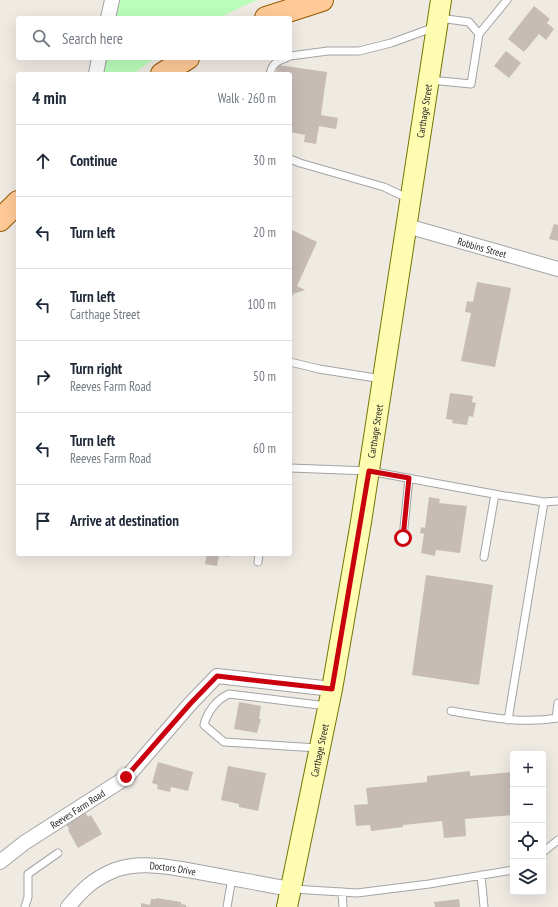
<!DOCTYPE html>
<meta charset="utf-8">
<style>
body{margin:0;font-family:"PT Sans Narrow",sans-serif;background:#f6f6f7;color:#1f2937}
.controls{position:absolute;right:12px;bottom:12px;display:grid;overflow:hidden;border-radius:4px;box-shadow:0 4px 16px #0002}
.controls button{width:36px;height:36px;display:grid;place-items:center;padding:0;border:0;border-bottom:1px solid #e0e1e3;background:#fff;color:#1f2937;font:20px sans-serif}
.stop{position:absolute;width:12px;height:12px;margin:-9px;border:3px solid #ca000f;border-radius:50%;background:#fff}
.stop.end{background:#ca000f;border-color:#fff;box-shadow:0 1px 4px #0008}
.list{margin:0;padding:0;list-style:none}
h2{display:flex;justify-content:space-between;align-items:center;height:52px;margin:0;padding:0 16px;font-size:17px}
h2 small{font-size:13px;font-weight:400;color:#747a83}
.list li{display:grid;grid-template-columns:26px 1fr auto;gap:12px;align-items:center;box-sizing:border-box;height:72px;padding:0 16px;border-top:1px solid #e0e1e3}
.list b{display:block;font-size:15px;white-space:nowrap}
.list p{margin:0;font-size:13px;white-space:nowrap;color:#747a83}
.list em{font-size:13px;font-style:normal;color:#747a83}
.icon{flex:none;width:22px;height:22px;fill:none;stroke:currentColor;stroke-width:2;stroke-linecap:round;stroke-linejoin:round}
.map{position:relative;flex:none;width:558px;height:907px;overflow:hidden}
.search{position:absolute;background:#fff;box-shadow:0 4px 16px #0002;left:16px;top:16px;width:276px;height:44px;display:flex;align-items:center;gap:10px;box-sizing:border-box;padding:0 14px;border-radius:4px;color:#747a83;font-size:15px}
.panel{position:absolute;background:#fff;box-shadow:0 4px 16px #0002;left:16px;top:72px;width:276px;height:484px;border-radius:4px}
.map>svg:first-child{display:block}
.park{fill:#bbfdbb}
.building{fill:#c7bbb5}
.lines{fill:none;stroke-linecap:round;stroke-linejoin:round}
.service-casing{stroke:#a4a4a4;stroke-width:9}
.minor-casing{stroke:#a4a4a4;stroke-width:16}
.secondary-casing{stroke:#747800;stroke-width:22}
.primary-casing{stroke:#965900;stroke-width:24}
.service{stroke:#fff;stroke-width:7}
.minor{stroke:#fff;stroke-width:14}
.secondary{stroke:#fefcb1;stroke-width:20}
.primary{stroke:#ffca97;stroke-width:22}
.route{stroke:#ca000f;stroke-width:5}
.labels{text-anchor:middle;dominant-baseline:central;stroke-width:3.5;stroke-linejoin:round;paint-order:stroke}
.street-label{font-size:10px;fill:#1d1d1d;stroke:#fff}
</style>
<div class="map">
<svg width="558" height="907" viewBox="0 0 558 907">
<rect width="100%" height="100%" fill="#efeae2"/>
<!-- park -->
<path class="park" d="M120,0H258L241,7L219,18H116Z
M107,58H155L133,74H105L104,70Z"/>
<!-- building -->
<path class="building" d="M534,6L550,19L547,23L554,29L546,40L539,34L524,52L508,39Z
M506,51L521,63L509,78L494,66Z
M278,65L327,72L321,115L338,118L336,129L319,126L316,144L304,142L305,135L290,132V74H276Z
M554,224L558,225V241L549,239Z
M290,229L317,242L297,286L305,290L293,294L290,302Z
M477,282L511,288L495,367L461,361L471,313L465,312L467,301L473,302Z
M450,393L473,396L472,402L476,403L473,417L469,416L467,425L452,423L453,420L446,419Z
M429,497L440,499L439,503L467,506L460,553L436,550L435,556L421,553L424,534L420,533L421,527L425,528Z
M207,554H229L228,557L219,555L217,566L205,564Z
M426,575L493,585L479,685L412,675Z
M239,702L261,706L259,719H261L257,733L234,729Z
M158,762L193,772L188,791L171,787L170,792L157,789L158,785L152,783Z
M228,766L266,773L258,811L239,807V804L221,800Z
M470,771V776L513,772V815L465,819L466,836L444,838L442,821L403,825V827L371,831L370,825L356,826L354,805L368,804L366,788L427,782V776Z
M83,809L88,817L91,815L102,834L78,848L68,830L69,829L64,820Z
M156,898L181,902V904L186,905V907H141V903L150,905L151,899H156Z
M459,899L460,907H435L434,902Z"/>
<g class="lines">
<!-- service casing -->
<g class="service-casing">
<path id="service" d="M479,34L507,0
M290,56L328,51H359L391,43L435,27
M270,74C272,64 277,61 286,58
M430,80L471,84L479,34L469,22L439,18
M290,159L300,163L384,187L409,199
M290,362L319,369L382,379
M290,468L369,471L499,495L544,502L558,501
M403,538L409,478
M484,557L495,494
M258,562L259,554
M451,711C487,717 522,724 558,718
M556,718L558,703
M508,720L544,502
M318,748L224,742L204,725C207,712 217,699 229,694L327,706
M543,852L558,840
M481,875L484,907
M293,889L357,893L429,884L513,870
M342,892L343,907
M25,907L28,897V874L58,853
M227,907L232,878"/>
</g>
<!-- minor casing -->
<g class="minor-casing">
<g id="minor">
<path d="M108,18L112,0"/>
<path d="M96,74L99,58"/>
<path id="s1" d="M407,226L558,269"/>
<path id="s2" d="M0,862L24,843L127,777L190,704L217,676L332,689"/>
<path id="s3" d="M68,907C83,889 93,879 115,870C145,859 185,870 215,875C240,880 265,884 290,889"/>
</g>
</g>
<!-- secondary casing -->
<g class="secondary-casing">
<g id="secondary">
<path id="s4" d="M287,907L332,689L361,522L441,0"/>
</g>
</g>
<!-- primary casing -->
<g class="primary-casing">
<path id="primary" d="M266,18L322,0
M162,74L188,58
M0,220L18,202"/>
</g>
<!-- service -->
<use href="#service" class="service"/>
<!-- minor -->
<use href="#minor" class="minor"/>
<!-- secondary -->
<use href="#secondary" class="secondary"/>
<!-- primary -->
<use href="#primary" class="primary"/>
</g>
<g class="lines">
<!-- route -->
<path class="route" d="M126,777L190,704L217,676L332,689L369,471L409,478L403,538"/>
</g>
<g class="labels">
<!-- street labels -->
<g class="street-label">
<text stroke="none"><textPath href="#s4" startOffset="808">Carthage Street</textPath></text>
<text stroke="none"><textPath href="#s1" startOffset="78">Robbins Street</textPath></text>
<text stroke="none"><textPath href="#s4" startOffset="484">Carthage Street</textPath></text>
<text stroke="none"><textPath href="#s4" startOffset="160">Carthage Street</textPath></text>
<text stroke="none"><textPath href="#s2" startOffset="94">Reeves Farm Road</textPath></text>
<text stroke="none"><textPath href="#s3" startOffset="119">Doctors Drive</textPath></text>
</g>
</g>
</svg>
<div class="controls">
<button>+</button>
<button>−</button>
<button><svg class="icon" aria-label="locate" viewBox="0 0 24 24"><circle cx="12" cy="12" r="6"/><path d="M12 2v4M12 18v4M2 12h4M18 12h4"/></svg></button>
<button><svg class="icon" aria-label="layers" viewBox="0 0 24 24"><path d="M12 4l9 5-9 5-9-5zM3 14l9 5 9-5"/></svg></button>
</div>
<div class="stop" style="left:403px;top:538px"></div>
<div class="stop end" style="left:126px;top:777px"></div>
<div class="search"><svg class="icon" aria-label="search" viewBox="0 0 24 24"><circle cx="10" cy="10" r="6"/><path d="M15 15l6 6"/></svg>Search here</div>
<section class="panel">
<h2>4 min<small>Walk · 260 m</small></h2>
<ul class="list">
<li><svg class="icon" aria-label="ahead" viewBox="0 0 24 24"><path d="M12 20V5M6 11l6-6 6 6"/></svg><div><b>Continue</b></div><em>30 m</em></li>
<li><svg class="icon" aria-label="left" viewBox="0 0 24 24"><path d="M17 20v-9H6M10 6l-5 5 5 5"/></svg><div><b>Turn left</b></div><em>20 m</em></li>
<li><svg class="icon" aria-label="left" viewBox="0 0 24 24"><path d="M17 20v-9H6M10 6l-5 5 5 5"/></svg><div><b>Turn left</b><p>Carthage Street</p></div><em>100 m</em></li>
<li><svg class="icon" aria-label="right" viewBox="0 0 24 24"><path d="M7 20v-9h11M14 6l5 5-5 5"/></svg><div><b>Turn right</b><p>Reeves Farm Road</p></div><em>50 m</em></li>
<li><svg class="icon" aria-label="left" viewBox="0 0 24 24"><path d="M17 20v-9H6M10 6l-5 5 5 5"/></svg><div><b>Turn left</b><p>Reeves Farm Road</p></div><em>60 m</em></li>
<li><svg class="icon" aria-label="arrive" viewBox="0 0 24 24"><path d="M6 21V4h12l-3 4 3 4H6"/></svg><div><b>Arrive at destination</b></div></li>
</ul>
</section>
</div>
